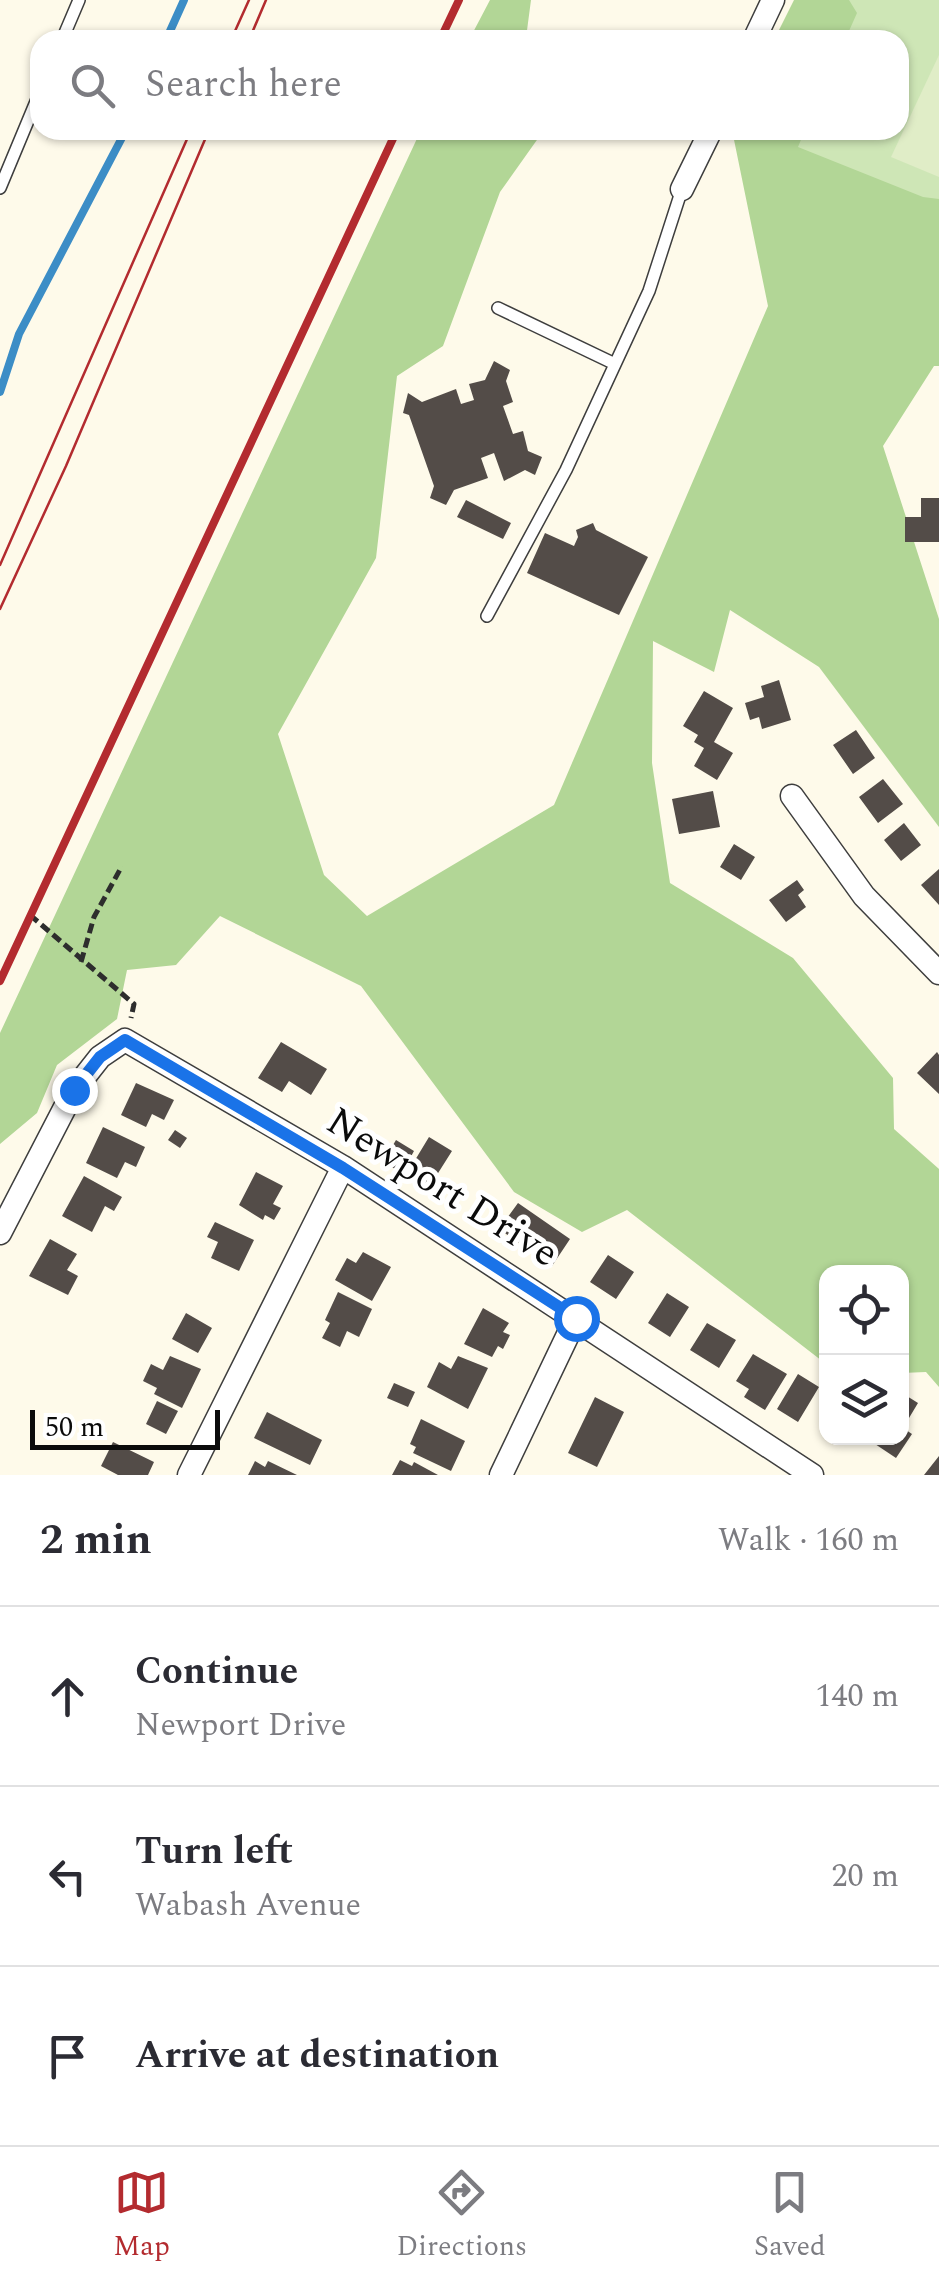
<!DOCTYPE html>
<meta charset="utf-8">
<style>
body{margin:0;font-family:Spectral,serif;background:#f7f7f7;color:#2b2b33}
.controls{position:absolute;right:30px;bottom:30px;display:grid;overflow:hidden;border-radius:20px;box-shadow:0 2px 8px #0004}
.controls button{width:90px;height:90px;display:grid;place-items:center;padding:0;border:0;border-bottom:2px solid #e1e1e2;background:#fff;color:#2b2b33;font:50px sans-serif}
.scale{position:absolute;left:30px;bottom:25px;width:190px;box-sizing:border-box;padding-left:10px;border:5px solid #0b0b0b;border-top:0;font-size:28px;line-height:35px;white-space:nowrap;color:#0b0b0b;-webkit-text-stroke:8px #fff;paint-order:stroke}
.stop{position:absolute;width:30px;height:30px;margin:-22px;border:8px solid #1a73e8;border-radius:50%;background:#fff}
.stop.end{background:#1a73e8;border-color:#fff;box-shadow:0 2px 10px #0008}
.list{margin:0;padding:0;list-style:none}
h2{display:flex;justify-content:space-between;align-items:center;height:130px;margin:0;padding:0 40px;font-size:42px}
h2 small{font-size:32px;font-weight:400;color:#7c7c81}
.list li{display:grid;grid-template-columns:65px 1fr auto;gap:30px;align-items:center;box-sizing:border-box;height:180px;padding:0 40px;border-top:2px solid #e1e1e2}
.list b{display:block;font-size:38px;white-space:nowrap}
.list p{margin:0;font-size:32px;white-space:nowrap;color:#7c7c81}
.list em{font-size:32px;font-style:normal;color:#7c7c81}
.icon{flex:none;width:55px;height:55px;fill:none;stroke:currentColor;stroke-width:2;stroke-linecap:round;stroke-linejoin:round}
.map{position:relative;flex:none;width:939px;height:1475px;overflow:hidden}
.search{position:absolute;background:#fff;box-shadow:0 2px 8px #0004;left:30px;right:30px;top:30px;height:110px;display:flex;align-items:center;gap:25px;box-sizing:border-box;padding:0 35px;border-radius:30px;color:#7c7c81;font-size:38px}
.sheet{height:670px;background:#fff}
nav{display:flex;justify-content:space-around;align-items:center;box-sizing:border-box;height:140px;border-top:2px solid #e1e1e2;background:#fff;font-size:28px;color:#7c7c81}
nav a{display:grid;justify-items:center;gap:5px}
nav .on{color:#b32b2f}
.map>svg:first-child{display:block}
.green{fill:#cee6b6}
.forest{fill:#b2d696}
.pitch{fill:#e0edc7}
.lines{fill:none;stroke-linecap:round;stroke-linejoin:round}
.stream{stroke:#3c8dc6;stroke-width:8}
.building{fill:#534c48}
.lane-casing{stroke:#3e3e3e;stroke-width:14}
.street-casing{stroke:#3e3e3e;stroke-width:25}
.path{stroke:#2d2d2d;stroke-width:5;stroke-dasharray:10 5;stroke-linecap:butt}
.lane{stroke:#fff;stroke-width:11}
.street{stroke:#fff;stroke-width:22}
.tram{stroke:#b32b2f;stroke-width:2.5}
.rail{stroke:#b32b2f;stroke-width:8}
.route{stroke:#1a73e8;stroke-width:12}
.labels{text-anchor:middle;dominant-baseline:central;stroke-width:10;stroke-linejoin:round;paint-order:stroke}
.street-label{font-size:40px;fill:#0b0b0b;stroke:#fff}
</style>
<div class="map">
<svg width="939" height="1475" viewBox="0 0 939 1475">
<rect width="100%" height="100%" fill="#fefaea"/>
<!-- green -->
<path class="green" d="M842,0H939V262L767,161L781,130H899V40H823Z"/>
<!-- forest -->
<path class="forest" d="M490,0H531L526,38L538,40H469Z
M794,0H849L857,13L845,40H774Z
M421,130H544L500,192L443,346L397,376L376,558L278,734L324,875L367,916L554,805L768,306L732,130H805L798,147L923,197L939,199V366H934L883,446L939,619V827L819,667L730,610L714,672L653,641L652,763L670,883L793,958L893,1078L894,1129L939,1169V1387L926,1372L902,1373V1272H826V1364L627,1210L582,1232L514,1192L361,986L220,916L176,965L127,970L117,1019L57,1065L37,1113L0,1144V1033Z"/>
<!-- pitch -->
<path class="pitch" d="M939,55V177L891,157Z"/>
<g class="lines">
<!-- stream -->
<path class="stream" d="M166,40L184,0
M0,392L19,334L126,130"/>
</g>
<!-- building -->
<path class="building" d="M494,361L510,370L506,381L513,402L503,406L513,434L523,431L528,451L542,457L535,475L525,470L504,481L494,453L481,458L488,478L454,490L446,505L430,498L434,486L409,415L403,413L408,393L422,402L456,389L461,404L474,400L469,384L485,380Z
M921,498H939V542H905V517H921Z
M466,500L511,523L503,539L457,517Z
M593,523L596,530L648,557L619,615L527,573L545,533L574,546L578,537L576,530Z
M779,680L791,720L762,729L759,717L750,720L745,703L764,697L761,686Z
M704,691L733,708L714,742L733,753L717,780L694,766L704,748L694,742L698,735L683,726Z
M856,730L875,758L853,774L833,745Z
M883,779L903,804L878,823L859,797Z
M713,791L720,827L679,834L672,799Z
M904,823L921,845L901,861L884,840Z
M734,844L755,857L741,880L720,867Z
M939,869V905L921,885Z
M797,880L804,890L798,895L806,907L786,922L769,900Z
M281,1042L327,1069L311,1095L289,1081L282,1092L258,1078Z
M937,1052L939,1055V1094L917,1073Z
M136,1083L174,1100L164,1120L152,1114L146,1127L121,1115Z
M103,1127L145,1147L136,1167L125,1162L117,1178L86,1163Z
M175,1130L187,1138L180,1148L168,1140Z
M429,1137L452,1151L428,1189L406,1175Z
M396,1140L414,1151L402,1173L383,1162Z
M256,1172L283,1186L273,1204L281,1208L274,1220L265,1215L263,1220L239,1205Z
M84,1176L122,1197L114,1211L105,1206L92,1232L62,1216Z
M518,1203L570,1239L552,1266L499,1229Z
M215,1222L254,1240L239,1271L211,1258L218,1242L207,1237Z
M50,1239L77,1254L67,1270L78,1276L68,1295L29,1276Z
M363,1252L391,1267L372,1301L335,1280L347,1258L356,1263Z
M608,1255L634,1272L616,1299L590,1282Z
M338,1292L372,1309L359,1337L347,1331L340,1347L322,1338L330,1323L325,1320Z
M667,1293L689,1307L670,1337L648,1323Z
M483,1308L509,1323L503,1332L510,1335L503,1349L498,1346L492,1357L464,1344Z
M186,1313L212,1328L198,1353L172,1339Z
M707,1323L736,1340L719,1368L690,1350Z
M753,1354L787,1374L765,1410L744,1397L749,1389L736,1381Z
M170,1356L201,1369L182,1408L154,1394L157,1388L143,1381L151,1364L163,1370Z
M458,1356L488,1368L468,1409L427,1387L439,1362L451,1369Z
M798,1374L819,1387L798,1422L777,1409Z
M394,1383L415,1392L408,1407L387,1398Z
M902,1393L918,1403L903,1428L912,1434L896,1458L872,1442L875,1438H902Z
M595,1397L624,1412L597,1467L568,1453Z
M157,1401L178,1411L166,1434L146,1424Z
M267,1412L322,1440L310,1465L254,1438Z
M421,1419L465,1441L451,1471L413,1453L416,1447L410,1444Z
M113,1442L154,1462L148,1475H118L101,1466Z
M939,1456V1475H924Z
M400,1460L412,1466L414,1462L438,1475H392Z
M255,1461L265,1467L268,1461L297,1475H248Z"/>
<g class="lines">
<!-- lane casing -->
<g class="lane-casing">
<path id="lane" d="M62,40L79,0
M0,188L40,92
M498,308L615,364
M487,616L566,470L649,291L682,189"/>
</g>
<!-- street casing -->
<g class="street-casing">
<path id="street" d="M754,40L773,0
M682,189L711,130
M792,796L864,896L939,973
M0,1233L74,1090L100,1057L125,1040L343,1167L812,1475
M189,1475L343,1167
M501,1475L576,1318"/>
</g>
<!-- path -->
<path class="path" d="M30,915L134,1004L131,1018
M81,962L94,917L122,866"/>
<!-- lane -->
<use href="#lane" class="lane"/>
<!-- street -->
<use href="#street" class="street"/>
<!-- tram -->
<path class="tram" d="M231,40L249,0
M249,40L266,0
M0,565L191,130
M0,609L66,466L209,130"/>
<!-- rail -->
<path class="rail" d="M440,40L459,0
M0,981L397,130"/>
</g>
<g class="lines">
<!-- route -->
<path class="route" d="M74,1090L100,1057L125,1040L343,1168L576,1318"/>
</g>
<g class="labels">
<!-- street labels -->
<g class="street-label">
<text transform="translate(442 1188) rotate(32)">Newport Drive</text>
</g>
</g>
</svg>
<div class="controls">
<button><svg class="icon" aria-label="locate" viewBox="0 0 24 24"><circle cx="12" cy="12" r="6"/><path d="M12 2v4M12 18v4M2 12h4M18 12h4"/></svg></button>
<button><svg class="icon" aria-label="layers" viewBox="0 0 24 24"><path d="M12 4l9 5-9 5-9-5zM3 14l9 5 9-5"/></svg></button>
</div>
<div class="scale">50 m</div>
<div class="stop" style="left:576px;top:1318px"></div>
<div class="stop end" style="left:74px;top:1090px"></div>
<div class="search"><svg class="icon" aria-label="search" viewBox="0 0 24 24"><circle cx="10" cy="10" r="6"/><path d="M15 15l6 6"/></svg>Search here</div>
</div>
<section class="sheet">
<h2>2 min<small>Walk · 160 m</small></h2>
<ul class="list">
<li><svg class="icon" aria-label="ahead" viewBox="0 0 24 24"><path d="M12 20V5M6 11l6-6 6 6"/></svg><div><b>Continue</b><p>Newport Drive</p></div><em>140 m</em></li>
<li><svg class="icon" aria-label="left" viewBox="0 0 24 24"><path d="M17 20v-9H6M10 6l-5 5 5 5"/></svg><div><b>Turn left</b><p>Wabash Avenue</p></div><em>20 m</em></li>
<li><svg class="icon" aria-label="arrive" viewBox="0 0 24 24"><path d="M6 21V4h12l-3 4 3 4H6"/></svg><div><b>Arrive at destination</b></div></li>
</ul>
</section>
<nav>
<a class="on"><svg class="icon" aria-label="map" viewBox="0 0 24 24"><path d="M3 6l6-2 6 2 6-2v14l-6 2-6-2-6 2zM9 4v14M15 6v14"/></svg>Map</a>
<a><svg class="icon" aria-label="directions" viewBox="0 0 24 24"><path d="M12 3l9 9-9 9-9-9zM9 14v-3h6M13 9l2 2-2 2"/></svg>Directions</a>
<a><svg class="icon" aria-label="saved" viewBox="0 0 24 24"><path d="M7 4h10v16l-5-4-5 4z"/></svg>Saved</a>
</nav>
